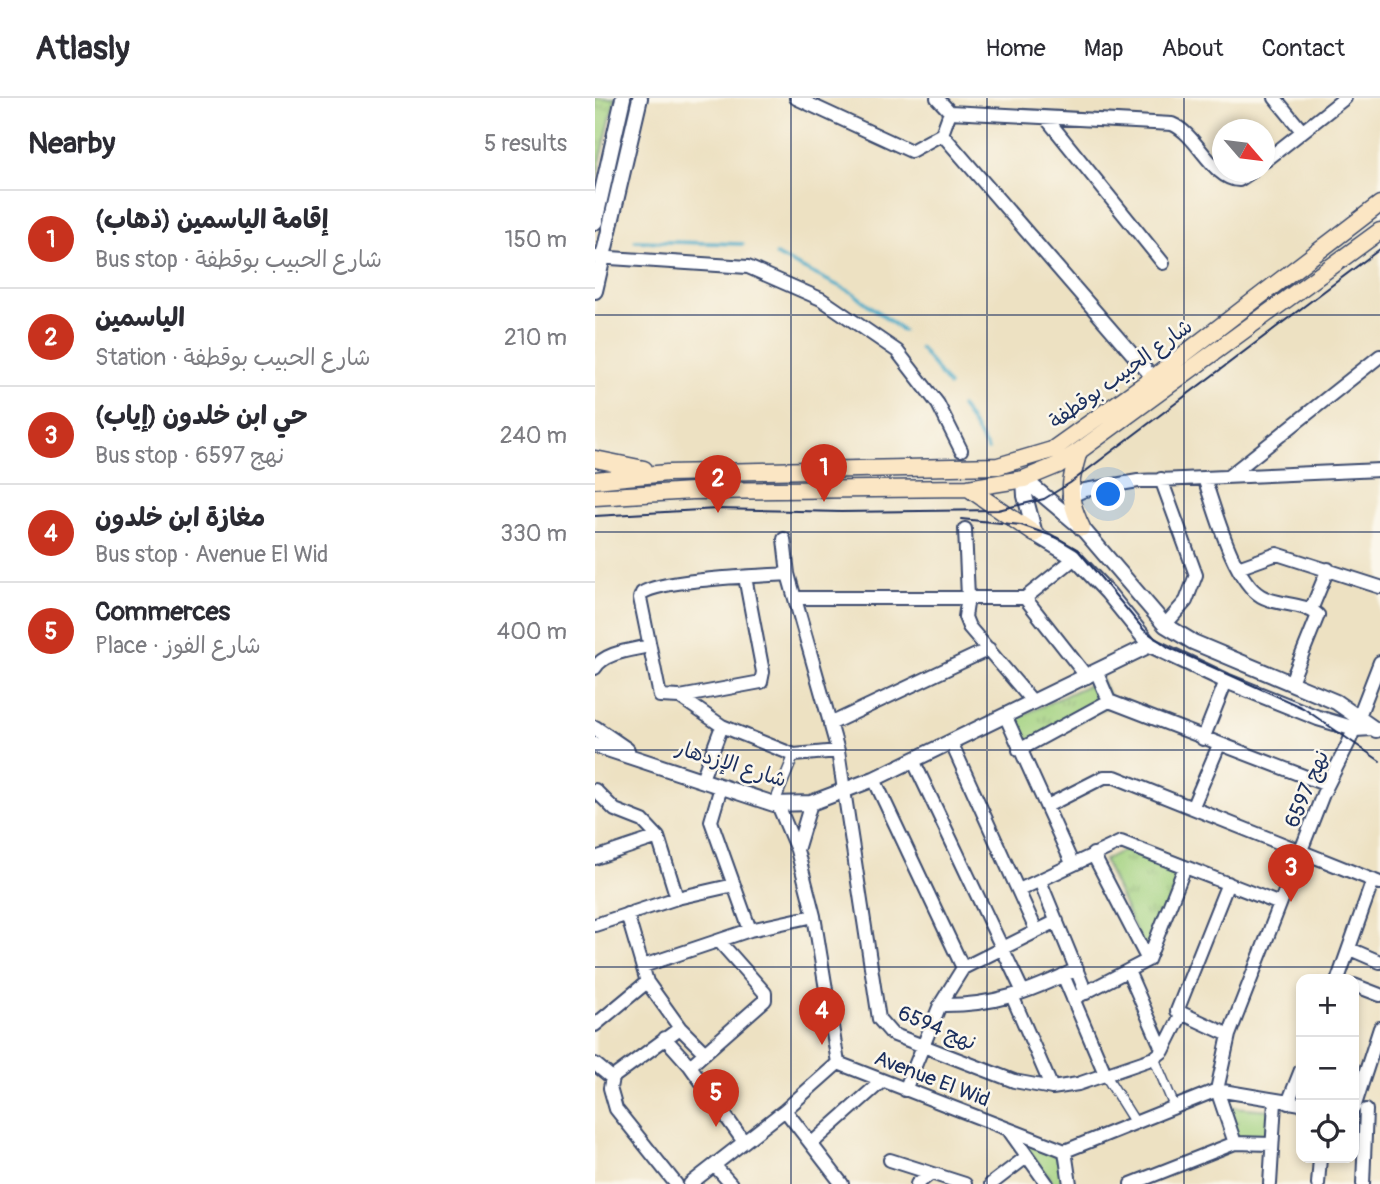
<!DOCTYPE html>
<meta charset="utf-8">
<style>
body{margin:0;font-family:Pangolin,"Playpen Sans Arabic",sans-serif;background:#f7f7f7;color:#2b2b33}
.controls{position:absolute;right:21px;bottom:21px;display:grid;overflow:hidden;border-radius:14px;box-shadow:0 4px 10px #0003}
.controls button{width:63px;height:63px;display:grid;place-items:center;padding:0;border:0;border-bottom:2px solid #e1e1e2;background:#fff;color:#2b2b33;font:35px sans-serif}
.compass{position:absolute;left:617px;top:21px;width:63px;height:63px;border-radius:50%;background:#fff;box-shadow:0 4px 10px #0003;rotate:118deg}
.you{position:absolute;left:514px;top:397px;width:24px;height:24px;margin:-18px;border:5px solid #fff;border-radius:50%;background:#1a73e8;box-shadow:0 0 0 10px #1a73e833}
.badge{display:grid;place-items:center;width:46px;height:46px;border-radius:50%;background:#c8321e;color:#fff;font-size:23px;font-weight:700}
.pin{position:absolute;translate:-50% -58px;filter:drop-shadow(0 2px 4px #0008)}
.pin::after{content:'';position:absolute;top:37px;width:24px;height:21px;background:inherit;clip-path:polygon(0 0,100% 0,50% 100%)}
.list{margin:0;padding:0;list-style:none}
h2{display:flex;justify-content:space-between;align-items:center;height:91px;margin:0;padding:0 28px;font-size:30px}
h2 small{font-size:23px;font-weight:400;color:#7c7c81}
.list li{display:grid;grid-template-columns:46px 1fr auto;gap:21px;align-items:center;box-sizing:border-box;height:98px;padding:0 28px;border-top:2px solid #e1e1e2}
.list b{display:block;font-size:26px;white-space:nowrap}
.list p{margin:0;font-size:23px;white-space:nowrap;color:#7c7c81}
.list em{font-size:23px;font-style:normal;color:#7c7c81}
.icon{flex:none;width:38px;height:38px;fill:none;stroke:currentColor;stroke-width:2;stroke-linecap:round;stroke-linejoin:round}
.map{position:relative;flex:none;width:785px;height:1086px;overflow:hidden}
header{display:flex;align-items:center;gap:42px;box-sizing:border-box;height:98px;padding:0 35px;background:#fff;border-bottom:2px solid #e1e1e2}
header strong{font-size:33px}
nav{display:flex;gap:38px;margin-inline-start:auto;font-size:24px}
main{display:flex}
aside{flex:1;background:#fff}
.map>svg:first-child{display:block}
.grass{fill:url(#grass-tufts);stroke:#5f806f;stroke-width:2}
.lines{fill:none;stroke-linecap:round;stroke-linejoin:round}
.stream{stroke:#49aac8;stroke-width:3.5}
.pedestrian-casing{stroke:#3a4a6d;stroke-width:12}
.minor-casing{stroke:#3a4a6d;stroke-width:16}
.tertiary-casing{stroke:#3a4a6d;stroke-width:18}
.secondary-casing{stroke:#3a4a6d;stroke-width:19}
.pedestrian{stroke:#fff;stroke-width:9}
.minor{stroke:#fff;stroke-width:12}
.tertiary{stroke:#fff;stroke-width:14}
.secondary{stroke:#fbe6c4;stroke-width:16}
.tram{stroke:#1b2f5e;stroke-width:2}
.grid{fill:none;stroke:#1b2f5e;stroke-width:2;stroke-opacity:0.55}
.labels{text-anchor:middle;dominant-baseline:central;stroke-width:5;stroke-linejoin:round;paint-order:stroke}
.street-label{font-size:21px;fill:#1b2f5e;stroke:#fbf7ec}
</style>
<header>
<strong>Atlasly</strong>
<nav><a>Home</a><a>Map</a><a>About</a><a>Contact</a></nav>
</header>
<main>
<aside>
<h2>Nearby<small>5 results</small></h2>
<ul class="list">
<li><span class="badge">1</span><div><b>إقامة الياسمين (ذهاب)</b><p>Bus stop · شارع الحبيب بوقطفة</p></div><em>150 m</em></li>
<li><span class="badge">2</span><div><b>الياسمين</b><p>Station · شارع الحبيب بوقطفة</p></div><em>210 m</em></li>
<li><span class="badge">3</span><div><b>حي ابن خلدون (إياب)</b><p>Bus stop · نهج 6597</p></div><em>240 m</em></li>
<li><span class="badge">4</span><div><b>مغازة ابن خلدون</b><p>Bus stop · Avenue El Wid</p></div><em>330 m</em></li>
<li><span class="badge">5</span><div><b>Commerces</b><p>Place · شارع الفوز</p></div><em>400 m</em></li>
</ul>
</aside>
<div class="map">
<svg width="785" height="1086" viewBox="0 0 785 1086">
<defs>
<pattern id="grass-tufts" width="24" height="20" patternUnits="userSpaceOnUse" patternTransform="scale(1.75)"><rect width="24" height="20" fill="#a3d280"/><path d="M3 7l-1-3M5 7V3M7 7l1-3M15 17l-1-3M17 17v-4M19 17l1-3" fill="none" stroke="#84ab6c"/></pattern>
</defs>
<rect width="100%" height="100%" fill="#fbf7ec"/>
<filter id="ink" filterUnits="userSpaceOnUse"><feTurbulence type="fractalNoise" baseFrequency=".0143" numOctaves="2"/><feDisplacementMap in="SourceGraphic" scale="14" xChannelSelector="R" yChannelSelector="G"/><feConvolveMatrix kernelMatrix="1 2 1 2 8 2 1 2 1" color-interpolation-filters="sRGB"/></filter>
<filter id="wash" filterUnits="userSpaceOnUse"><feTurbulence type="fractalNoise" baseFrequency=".00686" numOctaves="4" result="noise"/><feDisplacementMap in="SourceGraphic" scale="28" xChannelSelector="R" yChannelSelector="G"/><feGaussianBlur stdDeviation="1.57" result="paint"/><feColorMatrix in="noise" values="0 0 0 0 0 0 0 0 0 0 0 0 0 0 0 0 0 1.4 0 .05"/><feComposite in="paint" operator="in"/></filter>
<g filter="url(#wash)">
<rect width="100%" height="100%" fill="#ede1c2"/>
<!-- grass -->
<path class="grass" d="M0,0H20L0,86Z
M506,581L518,606L431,650L417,622Z
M531,751L586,774L552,858L509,762Z
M626,1008L675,1012L674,1050H638Z
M424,1040L465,1060L472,1086H459Z"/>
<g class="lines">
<!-- stream -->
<path class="stream" d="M40,143L148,146
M181,157L258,195L308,233
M325,250L354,288
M366,308L393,352"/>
</g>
</g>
<g filter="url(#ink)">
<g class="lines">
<!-- pedestrian casing -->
<g class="pedestrian-casing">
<path id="pedestrian" d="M179,706L199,657
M559,960L580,1010
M511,978L541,1026"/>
</g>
<!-- minor casing -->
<g class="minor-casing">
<path id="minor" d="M201,0L316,53L347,36L355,14
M342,0L355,14L577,26C602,36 618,82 644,82L656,74
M680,0L707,33
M451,20L568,165
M347,36L558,280
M670,63L750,0
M0,159L153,169L226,201L302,253L343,306L366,352
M634,378L785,258
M609,380C620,411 638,482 666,498C683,508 708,504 723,517L696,584
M566,381L601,477L591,503L570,527
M474,399L490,392L543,383L785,372
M370,431L373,499L370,519L374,529L438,604
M189,441L193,476L243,653L284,921L297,936L419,983L457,990L483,986L559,960L568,953L586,917
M643,470L682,456L785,489
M150,479L168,574L166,584L85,599L65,598L45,500L47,495C68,481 164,478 193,476
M201,500H430L480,460
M430,500L492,579
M716,512L733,471
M0,570C9,554 38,552 54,548
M502,575L514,603
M85,599L127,628L199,657L243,653
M514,603L732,687
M410,617L477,765
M235,626L394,551
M608,641L631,583
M356,644L441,832
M424,652L514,603
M318,662L428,894
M107,681L127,628
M279,681L368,870
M126,689L116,723L155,832
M0,692L20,712L48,723L63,739L82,800
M183,707L202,752L219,818L243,965L470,1053L475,1086
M452,708L509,679H520L785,785
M598,708L624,647
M202,752L216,705
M498,756L553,862
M0,760L63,739
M445,783L491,895
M633,785L582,913L634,937
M424,792L526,744L685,806
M0,827L82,800L139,787
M755,851L785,864
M48,868L155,832L219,818
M533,873L568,953
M468,877L511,978
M743,881L778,782
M52,884L85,930L110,955
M759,887L785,897
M418,900L457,990
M478,901L553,862L590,769
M345,907C399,908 434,894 482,871
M0,927L52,884L32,816
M70,940L95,968L149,1044
M0,966L17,980
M95,968L170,902V895L124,843
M310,992L345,907L368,870L462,823
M622,992L634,937L728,696L754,644L785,564
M622,992L640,1045
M693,1005L706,972
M759,1010L785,930
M190,1012L247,1086
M413,1031L452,1086
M216,1046L287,983
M470,1053L622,992L706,1006
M295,1062L370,1086
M120,1068L136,1086
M81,1086L21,1011L15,990L17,980L85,930
M95,1086L190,1012L243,965
M322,1086L335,1076
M396,1086L430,1060
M536,1086L640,1045L677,1046
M675,1086L680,1004
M723,1086L725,1060
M768,1086L771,1012"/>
</g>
<!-- tertiary casing -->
<g class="tertiary-casing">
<path id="tertiary" d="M0,124L28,0
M0,193L45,0
M429,381L430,398L440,436L480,460L513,495L555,547L631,583L723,620L760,631L777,630
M429,381L487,430L570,527L598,544L741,604L781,632
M0,630L32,652
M0,647L179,706L216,705L279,681L555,547"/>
</g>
<!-- secondary casing -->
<g class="secondary-casing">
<path id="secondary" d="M484,353C474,387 471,397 487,430
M0,361L49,371
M0,382L72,375L403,368L457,352L558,280L785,106
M373,390L440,436
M0,399L97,393L373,390L429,381L463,367L484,353L785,133"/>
</g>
<!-- pedestrian -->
<use href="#pedestrian" class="pedestrian"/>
<!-- minor -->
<use href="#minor" class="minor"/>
<!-- tertiary -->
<use href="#tertiary" class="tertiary"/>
<!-- secondary -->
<use href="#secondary" class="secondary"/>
<!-- tram -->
<path class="tram" d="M0,418L122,411L246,414L403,412L449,401L475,385L785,151
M366,421L426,427L463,440L482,451L549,532L573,549L708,610L785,663"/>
</g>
</g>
<!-- grid -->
<path class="grid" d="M196,0V1086M392,0V1086M589,0V1086M0,217H785M0,434H785M0,652H785M0,869H785"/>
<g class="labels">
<!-- street labels -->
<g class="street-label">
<text transform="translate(526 276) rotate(-36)">شارع الحبيب بوقطفة</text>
<text transform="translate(136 666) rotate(17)">شارع الإزدهار</text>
<text transform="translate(712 691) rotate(-67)">نهج 6597</text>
<text transform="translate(342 930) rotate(23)">نهج 6594</text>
<text transform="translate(337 981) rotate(21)">Avenue El Wid</text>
</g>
</g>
</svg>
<div class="controls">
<button>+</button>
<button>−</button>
<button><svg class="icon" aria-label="locate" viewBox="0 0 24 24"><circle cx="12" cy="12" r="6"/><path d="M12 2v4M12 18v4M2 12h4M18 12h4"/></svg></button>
</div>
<svg class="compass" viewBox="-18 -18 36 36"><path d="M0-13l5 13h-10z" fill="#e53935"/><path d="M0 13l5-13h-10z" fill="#7c7c81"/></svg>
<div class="you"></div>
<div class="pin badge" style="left:229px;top:404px">1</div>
<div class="pin badge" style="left:123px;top:415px">2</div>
<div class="pin badge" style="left:696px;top:804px">3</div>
<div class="pin badge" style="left:227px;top:947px">4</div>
<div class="pin badge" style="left:121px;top:1029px">5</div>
</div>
</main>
